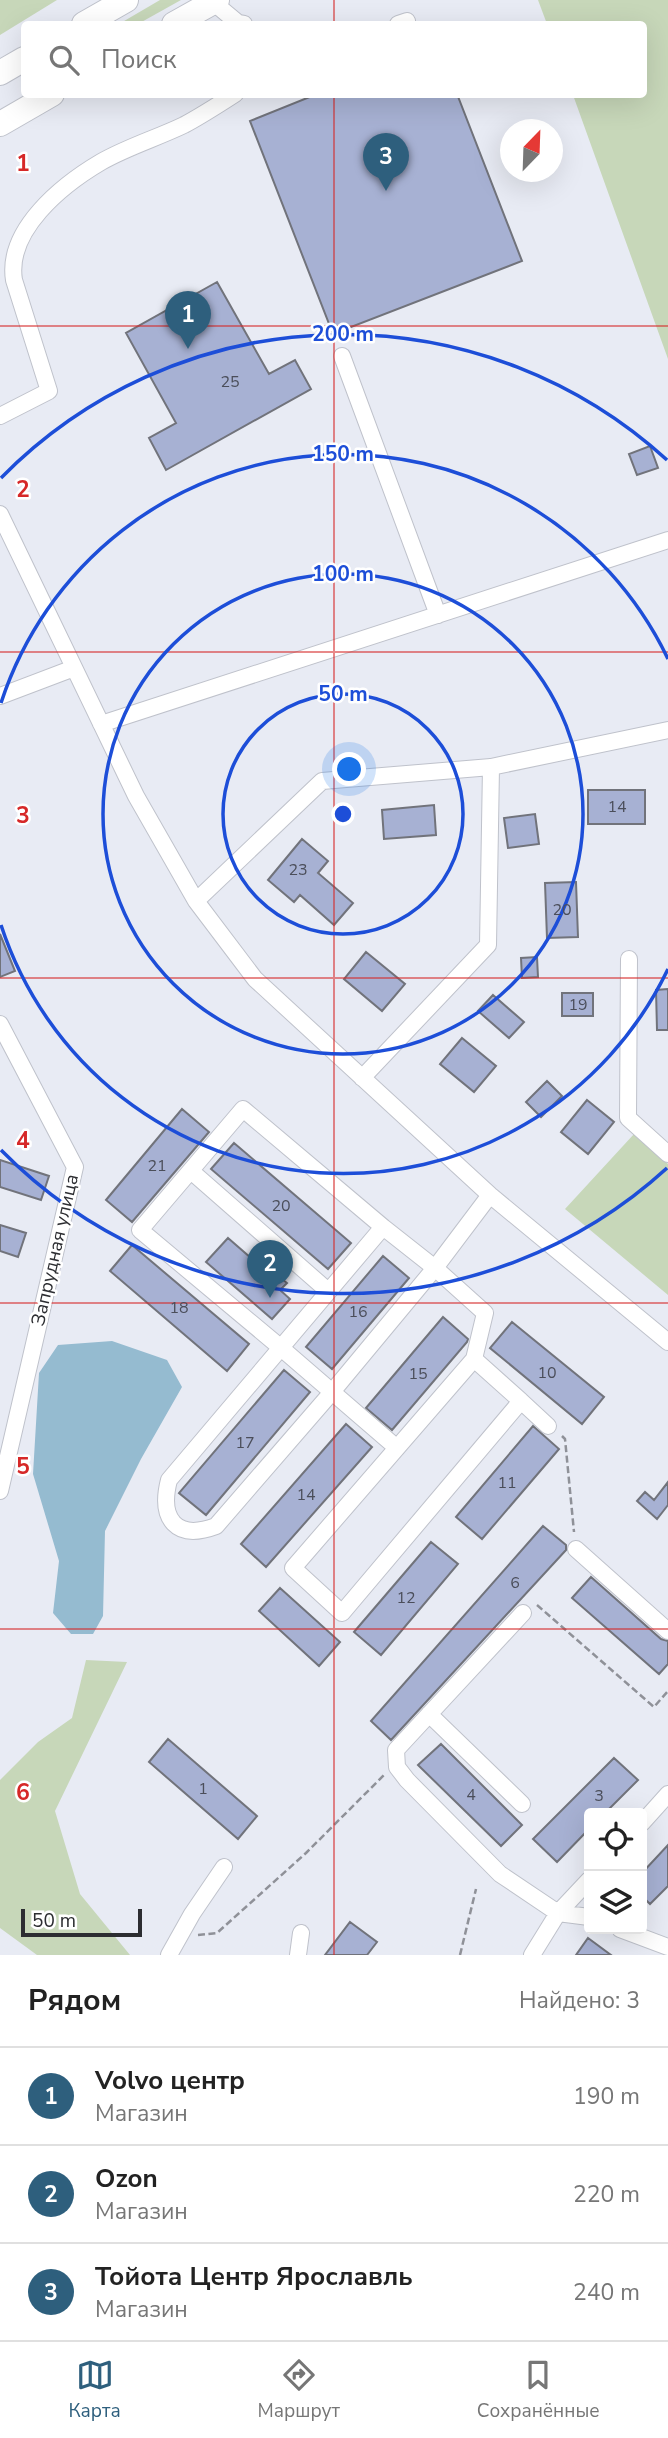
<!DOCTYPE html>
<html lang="ru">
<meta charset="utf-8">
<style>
body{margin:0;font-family:"Nunito Sans",sans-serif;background:#f6f6f6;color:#222}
.controls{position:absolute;right:21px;bottom:21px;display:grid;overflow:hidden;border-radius:7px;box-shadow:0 7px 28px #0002}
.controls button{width:63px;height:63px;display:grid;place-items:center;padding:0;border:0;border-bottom:2px solid #e0e0e0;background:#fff;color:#222;font:35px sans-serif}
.compass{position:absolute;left:500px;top:119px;width:63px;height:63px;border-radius:50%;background:#fff;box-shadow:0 7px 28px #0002;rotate:23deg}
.scale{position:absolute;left:21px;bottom:18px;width:121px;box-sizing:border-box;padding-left:7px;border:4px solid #2c2d31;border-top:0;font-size:19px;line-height:24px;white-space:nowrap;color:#2c2d31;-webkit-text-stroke:5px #fff;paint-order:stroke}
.you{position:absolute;left:350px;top:770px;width:24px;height:24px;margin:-18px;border:5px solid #fff;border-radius:50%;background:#1a73e8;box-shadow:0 0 0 10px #1a73e833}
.badge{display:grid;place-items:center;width:46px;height:46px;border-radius:50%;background:#2e5f7d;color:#fff;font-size:23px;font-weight:700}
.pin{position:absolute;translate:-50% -58px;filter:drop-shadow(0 2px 4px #0008)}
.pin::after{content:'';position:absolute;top:37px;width:24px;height:21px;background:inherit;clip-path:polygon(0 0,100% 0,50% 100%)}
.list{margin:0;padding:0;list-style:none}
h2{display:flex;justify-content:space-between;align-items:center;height:91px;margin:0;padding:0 28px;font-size:30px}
h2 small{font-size:23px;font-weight:400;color:#767676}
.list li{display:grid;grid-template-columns:46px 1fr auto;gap:21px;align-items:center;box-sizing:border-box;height:98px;padding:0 28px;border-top:2px solid #e0e0e0}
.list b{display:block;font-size:26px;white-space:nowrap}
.list p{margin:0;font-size:23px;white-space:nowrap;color:#767676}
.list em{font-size:23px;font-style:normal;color:#767676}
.icon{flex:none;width:38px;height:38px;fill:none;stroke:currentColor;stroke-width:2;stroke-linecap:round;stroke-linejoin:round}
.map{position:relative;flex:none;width:668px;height:1955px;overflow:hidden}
.search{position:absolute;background:#fff;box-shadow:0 7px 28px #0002;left:21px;right:21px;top:21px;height:77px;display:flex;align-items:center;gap:18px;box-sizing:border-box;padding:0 24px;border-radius:7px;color:#767676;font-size:26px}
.sheet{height:385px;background:#fff}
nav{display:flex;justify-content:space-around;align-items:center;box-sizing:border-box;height:98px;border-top:2px solid #e0e0e0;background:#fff;font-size:19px;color:#767676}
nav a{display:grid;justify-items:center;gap:4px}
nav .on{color:#2e5f7d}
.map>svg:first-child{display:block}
.green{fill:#c7d7b9}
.water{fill:#95bbd0}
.building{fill:#a7b1d3;stroke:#71737b;stroke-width:2}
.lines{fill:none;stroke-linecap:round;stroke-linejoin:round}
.minor-casing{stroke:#bfc2cb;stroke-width:18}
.highway-casing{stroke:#bfc2cb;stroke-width:26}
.path{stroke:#8f9198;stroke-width:2.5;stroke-dasharray:7 3.5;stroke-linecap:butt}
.minor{stroke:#fff;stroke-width:16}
.highway{stroke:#fff;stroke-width:24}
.grid{fill:none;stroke:#d62828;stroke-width:2;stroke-opacity:0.55}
.ring{fill:none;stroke:#1d4ed8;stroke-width:3.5}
.labels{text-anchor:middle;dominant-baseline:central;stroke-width:5;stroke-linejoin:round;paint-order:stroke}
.number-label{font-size:16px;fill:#4b4e5a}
.street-label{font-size:19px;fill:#2c2d31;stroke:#fff}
.grid-label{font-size:23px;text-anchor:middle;font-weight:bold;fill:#d62828;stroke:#fff;stroke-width:5;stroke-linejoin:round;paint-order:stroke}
.centre{fill:#1d4ed8;stroke:#fff;stroke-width:3.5}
.ring-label{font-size:21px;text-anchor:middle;font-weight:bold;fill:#1d4ed8;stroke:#fff;stroke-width:5;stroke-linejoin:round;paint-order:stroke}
</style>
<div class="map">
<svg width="668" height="1955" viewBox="0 0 668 1955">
<rect width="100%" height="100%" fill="#e8ebf4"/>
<!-- green -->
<path class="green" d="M0,0H57L0,35Z
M160,0H181L138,24H119Z
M538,0H668V359L573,95L644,94V24H547Z
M634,1134L668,1164V1295L565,1209Z
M86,1660L127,1662L55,1811L80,1894L130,1955H37L0,1928V1780L38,1742L72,1718Z"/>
<!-- water -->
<path class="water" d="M112,1341L167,1360L182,1387L141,1459L105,1531L103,1616L93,1634H71L53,1613L59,1561L33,1474L39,1373L58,1345Z"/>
<!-- building -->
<path class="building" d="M317,94H457L522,261L333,334L250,121Z
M217,282L269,374L295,360L311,389L166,470L149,438L176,423L126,333Z
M650,446L658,468L637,475L629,454Z
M588,790H645V824H588Z
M434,805L436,835L384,839L382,810Z
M535,814L539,844L508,848L504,818Z
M302,839L328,861L318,873L353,903L334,925L300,895L294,902L268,880Z
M576,882L578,937L547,938L545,883Z
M0,934L15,971L0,977Z
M366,952L405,984L382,1011L344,979Z
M537,957L538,977L522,978L521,958Z
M668,989V1030H657L656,990Z
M562,993H593V1016H562Z
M493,995L524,1022L509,1038L478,1011Z
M462,1038L496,1066L474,1092L440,1064Z
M547,1081L562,1096L541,1117L526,1102Z
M587,1100L614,1122L588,1154L561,1132Z
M182,1109L209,1132L132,1222L106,1200Z
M234,1143L351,1243L328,1269L211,1169Z
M0,1160L49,1176L41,1200L0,1187Z
M0,1225L26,1233L18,1257L0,1251Z
M228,1238L274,1278L277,1275L287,1283L280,1290L290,1299L272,1319L206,1262Z
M132,1245L249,1344L227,1371L110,1271Z
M383,1256L409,1278L332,1369L306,1347Z
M443,1317L468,1339L467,1342L392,1430L366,1408Z
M512,1322L604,1397L582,1424L490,1348Z
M284,1370L310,1392L206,1515L179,1493Z
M346,1424L372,1447L266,1567L241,1544Z
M533,1426L559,1449L482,1539L456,1517Z
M668,1482V1505L657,1519L637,1501L645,1492L654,1500Z
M543,1526L566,1545V1550L391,1740L371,1721Z
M431,1542L458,1564L381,1655L354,1632Z
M591,1577L661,1639L668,1641V1664L659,1674L572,1598Z
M280,1588L340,1642L319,1666L259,1611Z
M168,1739L257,1816L238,1839L149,1762Z
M441,1744L522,1825L501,1846L418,1765Z
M614,1758L638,1780L605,1813H589V1829L557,1862L533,1839Z
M668,1845V1886L650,1904L642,1896V1873Z
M350,1922L377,1942L367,1955H325Z
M588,1938L611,1955H576Z"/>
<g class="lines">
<!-- minor casing -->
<g class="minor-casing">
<path id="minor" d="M213,2L238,23L244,24
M398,24L407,21
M342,356L438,615
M0,416L49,391L14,280C6,230 62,185 101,162C127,147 157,138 184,125C201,116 218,105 235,94
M0,514L136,796L196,901L255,979L490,1195L668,1342
M0,696L74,668
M101,724L668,540
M196,901L322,781L491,767L668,730
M629,959L628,1118L668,1154
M0,1024L75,1167L0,1491
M362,1078L488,945L491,767
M191,1171L328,1291
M383,1227L435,1268L332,1392L216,1526C176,1541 159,1519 169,1480Z
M383,1227L243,1109L140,1230L280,1347L397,1448
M474,1359L293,1568L342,1613L521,1401L474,1359L485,1313L435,1268L490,1195
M521,1401L548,1426
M576,1549L668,1631
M523,1613L396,1750L397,1767L407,1780L500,1874L558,1913L589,1917
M429,1714L522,1804
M642,1823L668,1794
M620,1929L668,1947
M169,1955L192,1914L224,1867
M298,1955L301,1933
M532,1955L558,1913L589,1880"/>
</g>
<!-- highway casing -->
<g class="highway-casing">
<path id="highway" d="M84,24L126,0
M174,24L217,0
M0,73L24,59
M0,124L52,94"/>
</g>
<!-- path -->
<path class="path" d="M562,1436L565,1439L574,1532
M537,1605L654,1707L668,1691
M198,1935L217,1933L306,1853L384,1775
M460,1955L476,1889"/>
<!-- minor -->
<use href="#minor" class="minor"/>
<!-- highway -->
<use href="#highway" class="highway"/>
</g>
<!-- grid -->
<path class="grid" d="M334,0V24M334,94V1955M0,326H668M0,652H668M0,978H668M0,1303H668M0,1629H668"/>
<!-- distance rings -->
<g class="ring">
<circle cx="343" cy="814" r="120"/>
<circle cx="343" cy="814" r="240"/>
<path d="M668 969A360 360 0 0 1 1 925M1 703A360 360 0 0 1 668 659"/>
<path d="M667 1168A480 480 0 0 1 1 1150M1 478A480 480 0 0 1 667 460"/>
</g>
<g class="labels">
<!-- number labels -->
<g class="number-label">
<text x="230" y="382">25</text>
<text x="617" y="807">14</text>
<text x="298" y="870">23</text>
<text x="562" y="910">20</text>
<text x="578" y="1005">19</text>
<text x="157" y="1166">21</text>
<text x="281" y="1206">20</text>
<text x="179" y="1308">18</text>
<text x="358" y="1312">16</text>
<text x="547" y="1373">10</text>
<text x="418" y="1374">15</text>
<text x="245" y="1443">17</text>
<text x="507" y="1483">11</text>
<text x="306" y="1495">14</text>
<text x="515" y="1583">6</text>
<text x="406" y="1598">12</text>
<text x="203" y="1789">1</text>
<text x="471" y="1795">4</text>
<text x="599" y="1796">3</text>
</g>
<!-- street labels -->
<g class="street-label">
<text transform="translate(55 1250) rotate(-77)">Запрудная улица</text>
</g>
</g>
<g class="grid-label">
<text x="23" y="171">1</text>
<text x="23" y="497">2</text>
<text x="23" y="823">3</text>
<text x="23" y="1148">4</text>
<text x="23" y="1474">5</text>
<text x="23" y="1800">6</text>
</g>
<circle cx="343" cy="814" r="10" class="centre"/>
<g class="ring-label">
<text x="343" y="341">200 m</text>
<text x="343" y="461">150 m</text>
<text x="343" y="581">100 m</text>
<text x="343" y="701">50 m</text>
</g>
</svg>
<div class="controls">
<button><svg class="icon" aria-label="locate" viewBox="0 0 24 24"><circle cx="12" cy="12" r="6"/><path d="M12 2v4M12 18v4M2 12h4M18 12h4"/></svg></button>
<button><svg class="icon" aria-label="layers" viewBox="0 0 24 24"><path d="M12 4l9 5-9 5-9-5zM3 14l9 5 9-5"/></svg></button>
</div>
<svg class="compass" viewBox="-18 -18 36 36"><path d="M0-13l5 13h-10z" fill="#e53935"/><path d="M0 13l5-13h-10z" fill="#767676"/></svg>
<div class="scale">50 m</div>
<div class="you"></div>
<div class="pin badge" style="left:188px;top:349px">1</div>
<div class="pin badge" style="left:270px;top:1298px">2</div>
<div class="pin badge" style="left:386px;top:191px">3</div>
<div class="search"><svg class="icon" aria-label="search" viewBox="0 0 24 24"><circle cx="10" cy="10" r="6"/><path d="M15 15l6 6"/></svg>Поиск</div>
</div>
<section class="sheet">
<h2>Рядом<small>Найдено: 3</small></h2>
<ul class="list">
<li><span class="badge">1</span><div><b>Volvo центр</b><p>Магазин</p></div><em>190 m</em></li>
<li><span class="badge">2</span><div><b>Ozon</b><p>Магазин</p></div><em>220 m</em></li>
<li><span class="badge">3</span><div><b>Тойота Центр Ярославль</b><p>Магазин</p></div><em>240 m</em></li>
</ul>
</section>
<nav>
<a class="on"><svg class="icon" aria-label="map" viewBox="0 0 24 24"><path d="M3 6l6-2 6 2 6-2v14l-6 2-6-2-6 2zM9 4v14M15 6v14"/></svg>Карта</a>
<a><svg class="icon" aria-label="directions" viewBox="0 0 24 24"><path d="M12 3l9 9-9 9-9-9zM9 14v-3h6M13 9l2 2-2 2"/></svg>Маршрут</a>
<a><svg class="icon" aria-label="saved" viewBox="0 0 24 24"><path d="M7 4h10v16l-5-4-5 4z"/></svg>Сохранённые</a>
</nav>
